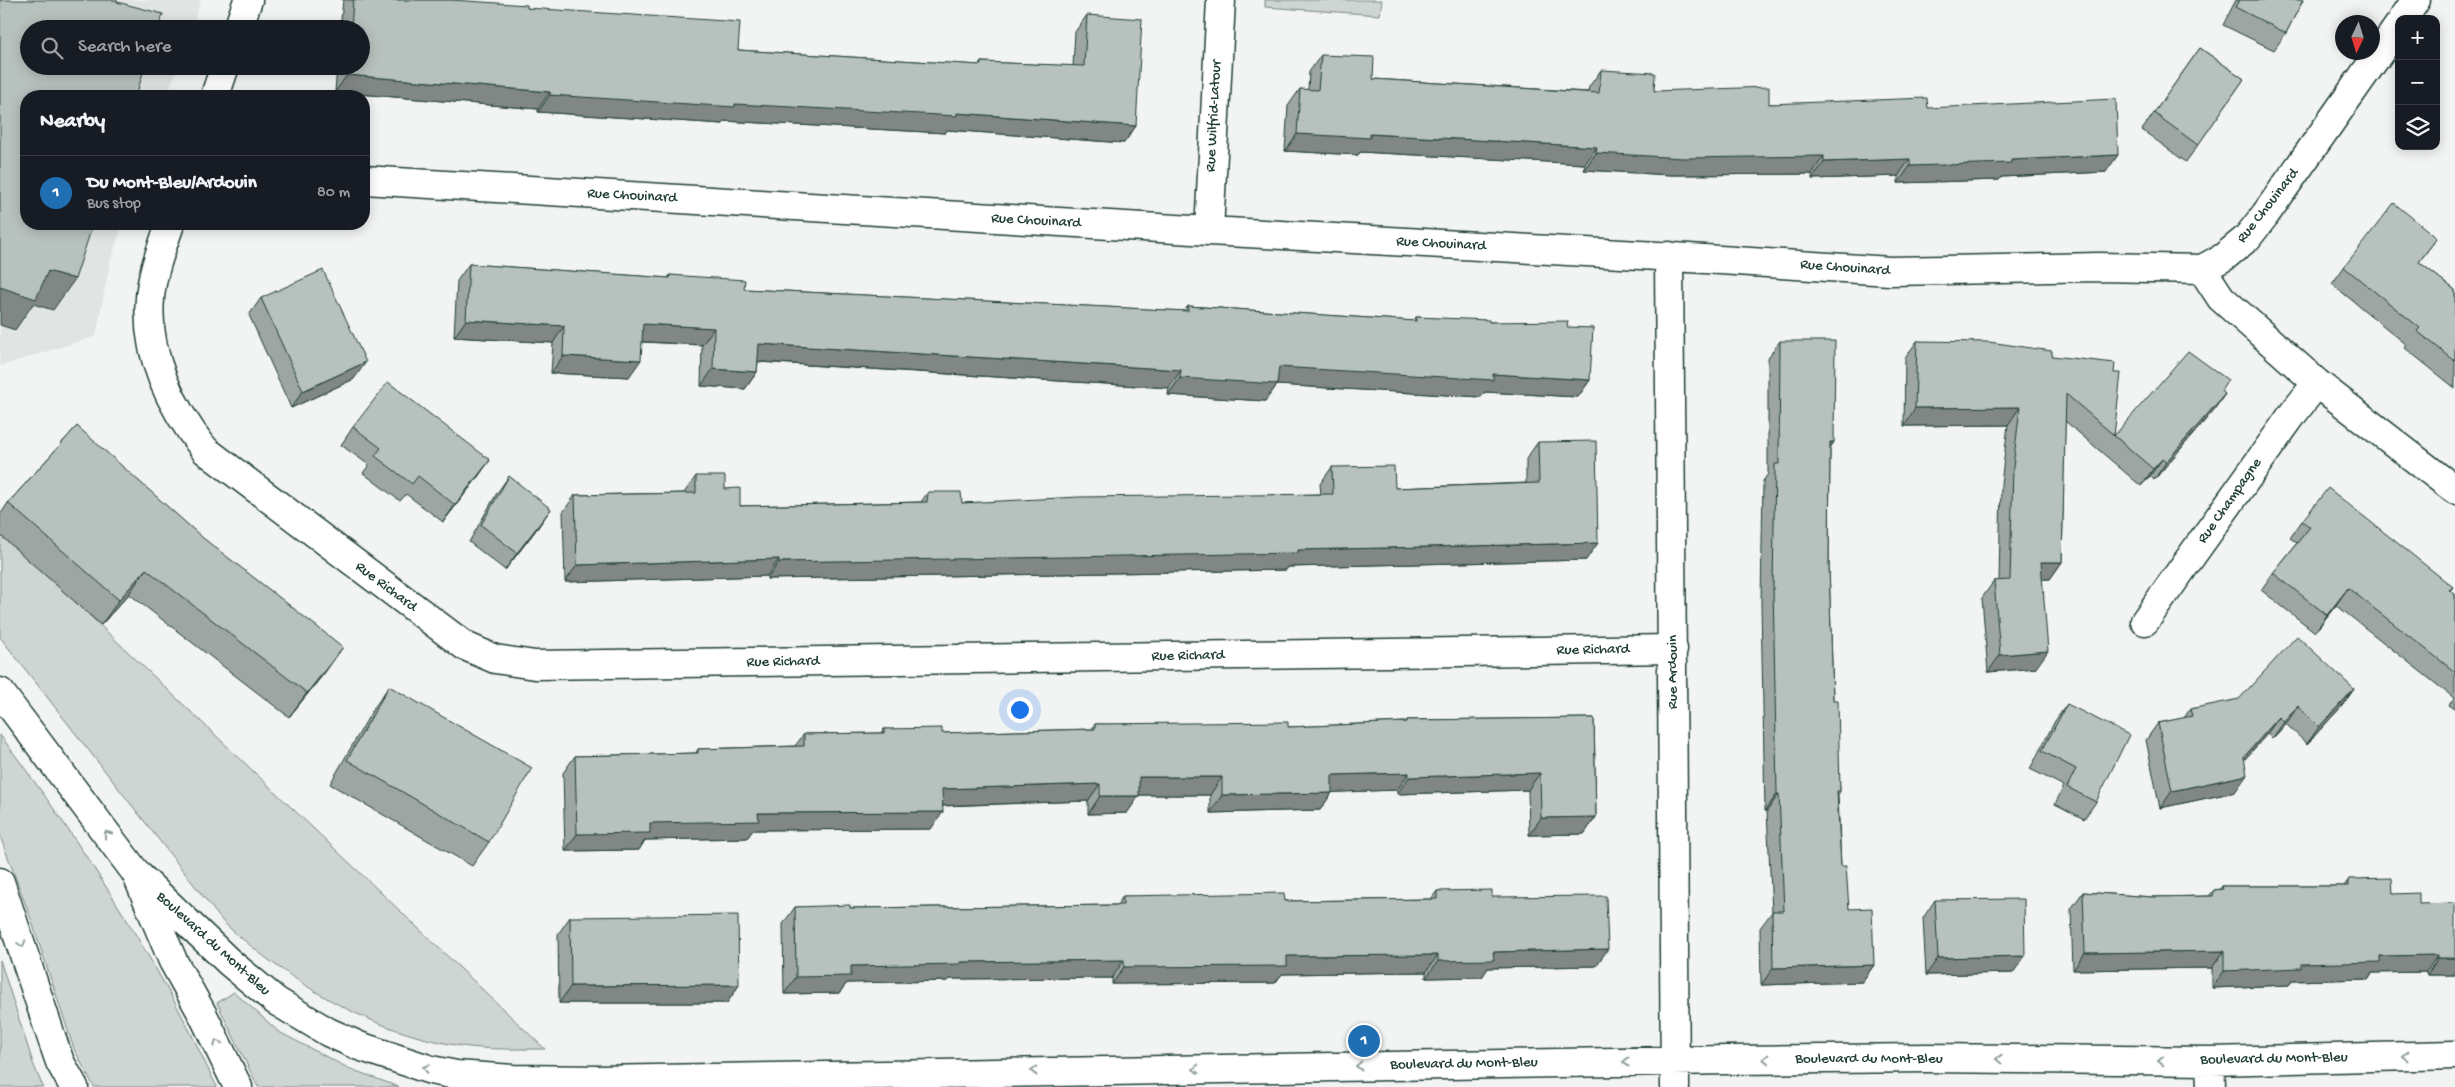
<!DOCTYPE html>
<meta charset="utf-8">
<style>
body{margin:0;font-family:"Gochi Hand",sans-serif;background:#20242c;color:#f1f3f6}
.controls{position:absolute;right:15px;top:15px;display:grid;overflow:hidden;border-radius:10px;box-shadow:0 2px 12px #0003}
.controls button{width:45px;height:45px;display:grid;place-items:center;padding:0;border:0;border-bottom:1px solid #363941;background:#171b24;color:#f1f3f6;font:25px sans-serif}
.compass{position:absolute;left:2335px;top:15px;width:45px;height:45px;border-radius:50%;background:#171b24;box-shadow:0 2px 12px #0003;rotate:184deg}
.you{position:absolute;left:1019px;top:709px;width:18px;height:18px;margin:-12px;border:4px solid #fff;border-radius:50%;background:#1a73e8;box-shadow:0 0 0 8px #1a73e833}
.badge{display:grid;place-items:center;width:32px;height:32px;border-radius:50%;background:#1f6fb2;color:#fff;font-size:16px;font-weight:700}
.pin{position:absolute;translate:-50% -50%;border:2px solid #fff;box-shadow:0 1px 5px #0006}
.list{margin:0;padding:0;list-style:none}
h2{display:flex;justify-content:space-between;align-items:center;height:65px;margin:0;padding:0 20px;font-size:21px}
h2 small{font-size:16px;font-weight:400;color:#9ea1a6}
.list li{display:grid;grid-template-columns:32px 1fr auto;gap:15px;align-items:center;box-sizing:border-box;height:75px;padding:0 20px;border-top:1px solid #363941}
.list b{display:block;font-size:19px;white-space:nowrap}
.list p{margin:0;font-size:16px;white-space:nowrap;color:#9ea1a6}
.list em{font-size:16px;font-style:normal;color:#9ea1a6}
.icon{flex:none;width:28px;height:28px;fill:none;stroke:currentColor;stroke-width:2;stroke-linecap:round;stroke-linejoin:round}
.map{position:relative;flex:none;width:2455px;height:1087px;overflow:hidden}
.search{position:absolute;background:#171b24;box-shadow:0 2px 12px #0003;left:20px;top:20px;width:350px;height:55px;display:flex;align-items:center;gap:12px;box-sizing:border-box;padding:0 18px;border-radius:28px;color:#9ea1a6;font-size:19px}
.panel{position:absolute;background:#171b24;box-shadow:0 2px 12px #0003;left:20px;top:90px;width:350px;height:140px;border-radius:20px}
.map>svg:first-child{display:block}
.built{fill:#e0e4e3}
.green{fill:#ced5d3;stroke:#768984}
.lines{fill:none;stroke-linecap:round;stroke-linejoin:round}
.minor-casing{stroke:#1f3d34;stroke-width:31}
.highway-casing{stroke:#1f3d34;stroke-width:31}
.minor{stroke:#fff;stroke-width:28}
.highway{stroke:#fff;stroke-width:28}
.wall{fill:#9da6a3;stroke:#1f3d34}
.shaded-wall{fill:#808784;stroke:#1f3d34}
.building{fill:#b7c1bd;stroke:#1f3d34}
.oneway{stroke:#8f9e9a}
.labels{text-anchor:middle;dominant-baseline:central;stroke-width:5;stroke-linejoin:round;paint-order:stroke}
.street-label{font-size:15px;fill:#1f3d34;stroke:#fff}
</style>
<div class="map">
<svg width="2455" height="1087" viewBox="0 0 2455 1087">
<rect width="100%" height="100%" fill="#f2f3f3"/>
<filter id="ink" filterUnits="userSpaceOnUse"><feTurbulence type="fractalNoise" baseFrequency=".02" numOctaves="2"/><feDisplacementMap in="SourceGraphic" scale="10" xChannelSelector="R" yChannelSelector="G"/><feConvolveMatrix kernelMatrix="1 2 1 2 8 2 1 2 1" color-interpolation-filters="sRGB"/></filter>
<g filter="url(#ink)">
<!-- built -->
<path class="built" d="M0,0H201L191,29H29V66H178L167,96H26V224H123L110,262L96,336L0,366Z"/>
<!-- green -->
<path class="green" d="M1265,0H1382L1380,15L1265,7Z
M0,530L545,1049C517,1049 489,1050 461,1046C370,1032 292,984 224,923L0,637Z
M0,735C62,817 119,902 169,992C187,1023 201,1055 217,1087H94L74,1049L31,919L0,836Z
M0,960L34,1066L43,1087H0Z
M234,992L279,1032L348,1068L399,1087H258L217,1003Z"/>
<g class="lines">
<!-- minor casing -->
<g class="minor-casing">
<path id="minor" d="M2403,19L2416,0
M238,29L248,0
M215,96L225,66
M364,180L1209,231L1658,256L1890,271L2099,267L2202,269L2224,257L2247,238L2265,215L2399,25
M170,224C162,248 152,272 150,298C145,355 171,407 205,450L465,646L495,659L535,665L1673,649
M1209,231L1221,0
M1669,256L1675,1087
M2202,269L2221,298L2317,383L2455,490
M2145,621L2295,411L2317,383
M0,692L136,873L229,962L276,1001L328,1032L359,1046L431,1070L456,1075L513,1079L598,1080L1727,1060L1928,1058L2210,1061L2455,1055
M0,882L52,1039L60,1062L74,1087
M2210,1061L2211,1087"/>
</g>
<!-- highway casing -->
<g class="highway-casing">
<path id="highway" d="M136,873L173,961L203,1015L238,1087"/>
</g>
<!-- minor -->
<use href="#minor" class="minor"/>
<!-- highway -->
<use href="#highway" class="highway"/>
</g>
<!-- wall -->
<path class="wall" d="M343,0H452L527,8L738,50L979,65L981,62L1073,66L1075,32L1087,15L1136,126L1124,143L947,130L945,133L724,121L723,124L538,112V109L335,92L337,66H361V29H340Z
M2236,0H2303L2286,33L2274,50L2223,25Z
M2200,48L2244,79L2186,162L2142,130Z
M1321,55L1373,79L1588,92L1589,87L1601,70L1654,91L1769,104L1928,108L2106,172L2001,177L1999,180L1898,183V176L1812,179V174L1671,175L1584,170L1585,164L1360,152L1358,155L1285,151L1288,106L1300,89L1308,90L1309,72Z
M2437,238L2419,262L2455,290V388L2405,348L2407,345L2332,284L2344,267Z
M469,264L668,278L670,275L744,289L1184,311L1188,306L1414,321L1416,317L1567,327L1590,380L1578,397L1485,392L1481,397L1277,385L1265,401L1168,395L1169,388L758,362L757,372L745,389L701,386L702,345L642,342L629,377L551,373L553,343L454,337L457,281Z
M261,298L354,379L291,408L249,315Z
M1780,341L1834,442L1830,448L1829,564L1833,700L1840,791L1838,795L1841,866L1849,909L1874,965L1862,982L1761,985L1760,928L1772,912L1767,811H1765L1761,603L1763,481L1768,474V358Z
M1917,341L2052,356L2114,373V436L2221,391L2225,394L2213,411L2154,480L2150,476L2141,486L2065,421L2062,562L2050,579H2042L2036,668L1988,672L1982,598L1994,581H1999L2001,484L2008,425L1904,426L1905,358Z
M77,426L326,671L289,717L129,594L101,625L0,535V515L8,503Z
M353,427L478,477L443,522L406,494L400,501L363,473L369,465L341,445Z
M1538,442L1586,560L1288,567L1286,570L767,579V576L565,582L563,512L575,495L684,493L696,476L725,489L740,506L921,502L928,492L962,503L1321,494L1320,484L1332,467L1395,488L1526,483V459Z
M509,476L539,526L505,570L469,542L497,493Z
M2302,521L2453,587L2450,591L2455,594V709L2449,705L2454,698L2336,605L2315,632L2261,590L2273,573L2297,543L2290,538Z
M389,686L489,842L472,866L330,784L372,711Z
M2354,689L2342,706L2307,744L2286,724L2272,739L2267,734L2244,760L2235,792L2160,808L2146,740L2158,723L2184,718L2190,709Z
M2067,704L2096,802L2084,819L2055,804L2064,786L2030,769L2055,721Z
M1594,718L1596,817L1584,834L1529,835L1528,790L1397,794V790L1332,792L1320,810L1210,813V795H1139V796L1127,813L1088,814V801L943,806L931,829L753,830L747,838L645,840L639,850L565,851L563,773L575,756L696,753L698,749L795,746L804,734L882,733L884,729L942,733L1092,729L1095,724L1288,727L1406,722L1407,720Z
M2349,879L2393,894L2419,904L2455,975H2427L2426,972L2372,973L2368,979L2292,981L2289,985L2212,988V968L2073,970L2071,909L2083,892L2152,897L2209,896L2214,890L2220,889L2222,886H2344Z
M1437,891L1492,897L1596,966L1488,968L1482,977L1426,978V972L1282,974L1275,983L1112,984V978L950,979L948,981L847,983L839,993L784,994L783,924L795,907L850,908L1117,905L1123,896L1285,901L1431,899Z
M1935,900L2013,973L1926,975L1923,918Z
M570,917L739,985L727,1003H559L558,934Z"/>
<!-- shaded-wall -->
<path class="shaded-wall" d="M347,75L550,92L538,109L335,92Z
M550,95L735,104L957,113L1136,126L1124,143L947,130L945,133L724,121L723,124L538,112Z
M1297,134H1370L1597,147L1585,164L1360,152L1358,155L1285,151Z
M1596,153L1824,156L1812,174L1671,175L1584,170Z
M2118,155L2106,172L2001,177L1999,180L1898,183L1910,166L2011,160Z
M1910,159L1898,176L1812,179L1824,162Z
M48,271L75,279L53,310L33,304L15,330L0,325V287Z
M466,320L564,326L553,343L454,337Z
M643,324L714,328L702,345L631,341Z
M759,344L1181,370L1169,388L747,361Z
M563,356L641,360L629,377L551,373Z
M366,362L354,379L291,408L303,391Z
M1279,367L1493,374L1590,380L1578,397L1485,392L1481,397L1277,385L1265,401L1168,395L1180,378Z
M713,369L757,372L745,389L701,386Z
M2225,394L2213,411L2154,480L2166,462Z
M2020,407L2008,425L1904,426L1915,408Z
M1830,442H1834L1822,460Z
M2162,459L2150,476L2141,486L2153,469Z
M490,460L478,477L443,522L455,505Z
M551,509L539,526L505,570L517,553Z
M1598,543L1586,560L1288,567L1286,570L767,579L779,562Z
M779,559L767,576L565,582L577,565Z
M2041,562H2062L2050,579H2029Z
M146,569L129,594L101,625L119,600Z
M2348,588L2336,605L2315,632L2327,615Z
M343,647L326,671L289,717L307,693Z
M2048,651L2036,668L1988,672L2000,655Z
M2354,689L2342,706L2307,744L2319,727Z
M2298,706L2286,724L2272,739L2284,722Z
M2279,717L2267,734L2232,774L2244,757Z
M1409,773L1397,790L1320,793L1332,775Z
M1540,773L1528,790L1397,794L1409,777Z
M2247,775L2235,792L2160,808L2172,791Z
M1139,777H1222L1210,795H1127Z
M1100,784L1088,801L930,806L942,789Z
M1332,793L1320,810L1210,813L1222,795Z
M1777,794H1779L1767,811H1765Z
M1100,796H1139L1127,813L1088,814Z
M943,812L931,829L753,830L747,838L645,840L639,850L565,851L577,834L650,823L758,813Z
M1596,817L1584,834L1529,835L1541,818Z
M1608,949L1596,966L1488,968L1482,977L1426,978L1438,961L1493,952Z
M2224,951L2212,968L2073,970L2085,953Z
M1438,955L1426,972L1282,974L1275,983L1112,984L1124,967L1287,956Z
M2438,955L2426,972L2372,973L2368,979L2292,981L2289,985L2212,988L2224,971L2380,956Z
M2025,956L2013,973L1926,975L1938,958Z
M2438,958H2455V975H2427Z
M1124,960L1112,978L950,979L948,981L847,983L839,993L784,994L796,977L851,966L960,962Z
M1874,965L1862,982L1761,985L1773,968Z
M739,985L727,1003H559L571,986Z"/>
<!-- building -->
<path class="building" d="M0,0H117V2L163,14L158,29H29V66H145L136,96H26V224H93L75,279L48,271L36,299L0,287Z
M353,0H452L527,5V8L740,22L738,50L981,65V62L1084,66L1087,15L1142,19L1136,126L957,113V116L735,104V107L550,95V92L347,75L348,66H361V29H351Z
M2239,0H2303L2286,33L2235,7Z
M2200,48L2244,79L2198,145L2154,113Z
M1321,55L1374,57L1373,79L1599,93L1601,70L1655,73L1654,91L1769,87V104L1927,98L1928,108L2116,99L2118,155L2011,160V163L1910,166V159L1824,162V156L1683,158L1596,153L1597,147L1370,134V138L1297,134L1300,89L1318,90Z
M2394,203L2437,238L2419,262L2455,290V361L2417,331L2420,328L2344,267Z
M469,264L670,278V275L745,280L744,289L1188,311V306L1416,321V317L1489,320V322L1568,321L1567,327L1593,328L1590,380L1493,374V380L1279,367L1277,384L1180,378L1181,370L759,344L757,372L713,369L714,328L643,324L641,360L563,356L564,326L466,320Z
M323,270L366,362L303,391L261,298Z
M1780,341H1835L1834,442H1830L1829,564L1833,700H1838L1840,791H1837L1841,866H1846L1849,909L1872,908L1874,965L1773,968L1772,911H1784L1779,794H1777L1773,586L1775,464H1779Z
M1917,341L1989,342L2052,351V356L2115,363L2114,373H2121L2114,436L2188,351L2228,380L2221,391L2225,394L2166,462L2162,459L2153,469L2066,394L2062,562H2041L2048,651L2000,655L1994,581L2010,580L2013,467L2020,407L1915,408Z
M388,382L490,460L455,505L418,476L412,484L375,456L381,448L353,427Z
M77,426L203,538L343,647L307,693L146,569L119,600L8,503Z
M1596,441L1598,543L1298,550V553L779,562V559L577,565L575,495L696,493V476H725V489L740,488V506L927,502L928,492H961L962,503L1079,497L1333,494L1332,467L1394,466L1395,488L1539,483L1538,442Z
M509,476L551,509L517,553L481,525Z
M2328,488L2453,587L2449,590L2455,594V672L2348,588L2327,615L2273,573L2310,527L2302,521Z
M2297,636L2354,689L2319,727L2298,706L2284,722L2279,717L2244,757L2247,775L2172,791L2158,723L2192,716L2190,709L2239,699Z
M389,686L532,768L489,842L347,760Z
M2067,704L2129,735L2096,802L2067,787L2076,769L2042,751Z
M1594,718L1596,817L1541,818L1540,773L1409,777V773L1332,775V793L1222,795V777H1139V796H1100V784L942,789L943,812L758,813L759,821L650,823V833L577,834L575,756L698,753V749L804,746V734L884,733V729L942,728V733L1095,729V724L1288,722V727L1407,722V720Z
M2392,878L2393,894L2419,893V904L2455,903V958H2438V955L2380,956V962L2301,964V968L2224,971V951L2085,953L2083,892L2152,897L2213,896L2214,890L2223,889L2222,886H2349V879Z
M1492,890V897L1606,896L1608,949L1493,952L1494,960L1438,961V955L1287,956V966L1124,967V960L960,962V964L851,966V976L796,977L795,907L850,905V908L1123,905V896L1284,893L1285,901L1437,899V891Z
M2024,899L2025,956L1938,958L1935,900Z
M738,915L739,985L571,986L570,917Z"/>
<!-- one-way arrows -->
<defs><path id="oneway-chevron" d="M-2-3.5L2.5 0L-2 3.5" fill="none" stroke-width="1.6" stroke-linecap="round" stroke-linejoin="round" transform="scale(1.25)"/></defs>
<g class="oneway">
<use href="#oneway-chevron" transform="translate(107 834) rotate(-126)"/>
<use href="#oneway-chevron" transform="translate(22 944) rotate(72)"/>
<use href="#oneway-chevron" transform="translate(217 1043) rotate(-117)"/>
<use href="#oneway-chevron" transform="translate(2406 1056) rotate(179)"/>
<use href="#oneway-chevron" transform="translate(1766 1059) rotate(179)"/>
<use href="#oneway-chevron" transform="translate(1999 1059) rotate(-179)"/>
<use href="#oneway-chevron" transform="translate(2161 1061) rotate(-179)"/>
<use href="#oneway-chevron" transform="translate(1626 1062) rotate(179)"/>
<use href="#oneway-chevron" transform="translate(1359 1066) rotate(179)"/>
<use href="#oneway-chevron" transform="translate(426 1068) rotate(-166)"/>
<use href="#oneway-chevron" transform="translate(1196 1069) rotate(179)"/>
<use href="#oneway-chevron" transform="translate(1034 1071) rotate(179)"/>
</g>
</g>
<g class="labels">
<!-- street labels -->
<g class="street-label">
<text transform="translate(1214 116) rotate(-87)">Rue Wilfrid-Latour</text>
<text transform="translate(632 196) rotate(3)">Rue Chouinard</text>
<text transform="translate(2268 206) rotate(-52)">Rue Chouinard</text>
<text transform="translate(1036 221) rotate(3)">Rue Chouinard</text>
<text transform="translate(1441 244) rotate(3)">Rue Chouinard</text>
<text transform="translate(1845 268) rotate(4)">Rue Chouinard</text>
<text transform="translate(2230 501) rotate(-55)">Rue Champagne</text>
<text transform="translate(386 587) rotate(37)">Rue Richard</text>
<text transform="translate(1593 650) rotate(-1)">Rue Richard</text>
<text transform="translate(1188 656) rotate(-1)">Rue Richard</text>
<text transform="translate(783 662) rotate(-1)">Rue Richard</text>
<text transform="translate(1673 672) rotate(-90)">Rue Ardouin</text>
<text transform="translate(213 944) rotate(42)">Boulevard du Mont-Bleu</text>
<text x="1869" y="1059">Boulevard du Mont-Bleu</text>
<text transform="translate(2274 1059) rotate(-1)">Boulevard du Mont-Bleu</text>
<text transform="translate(1464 1064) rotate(-1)">Boulevard du Mont-Bleu</text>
</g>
</g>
</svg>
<div class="controls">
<button>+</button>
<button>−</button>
<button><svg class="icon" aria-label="layers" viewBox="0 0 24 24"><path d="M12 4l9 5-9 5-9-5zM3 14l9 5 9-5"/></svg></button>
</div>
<svg class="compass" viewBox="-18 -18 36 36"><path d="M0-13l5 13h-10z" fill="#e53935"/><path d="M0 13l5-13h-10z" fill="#9ea1a6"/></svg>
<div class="you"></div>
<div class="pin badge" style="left:1364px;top:1041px">1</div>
<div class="search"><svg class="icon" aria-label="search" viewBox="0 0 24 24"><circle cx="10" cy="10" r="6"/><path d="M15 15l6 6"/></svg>Search here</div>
<section class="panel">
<h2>Nearby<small></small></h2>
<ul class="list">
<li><span class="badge">1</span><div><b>Du Mont-Bleu/Ardouin</b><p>Bus stop</p></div><em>80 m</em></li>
</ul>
</section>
</div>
